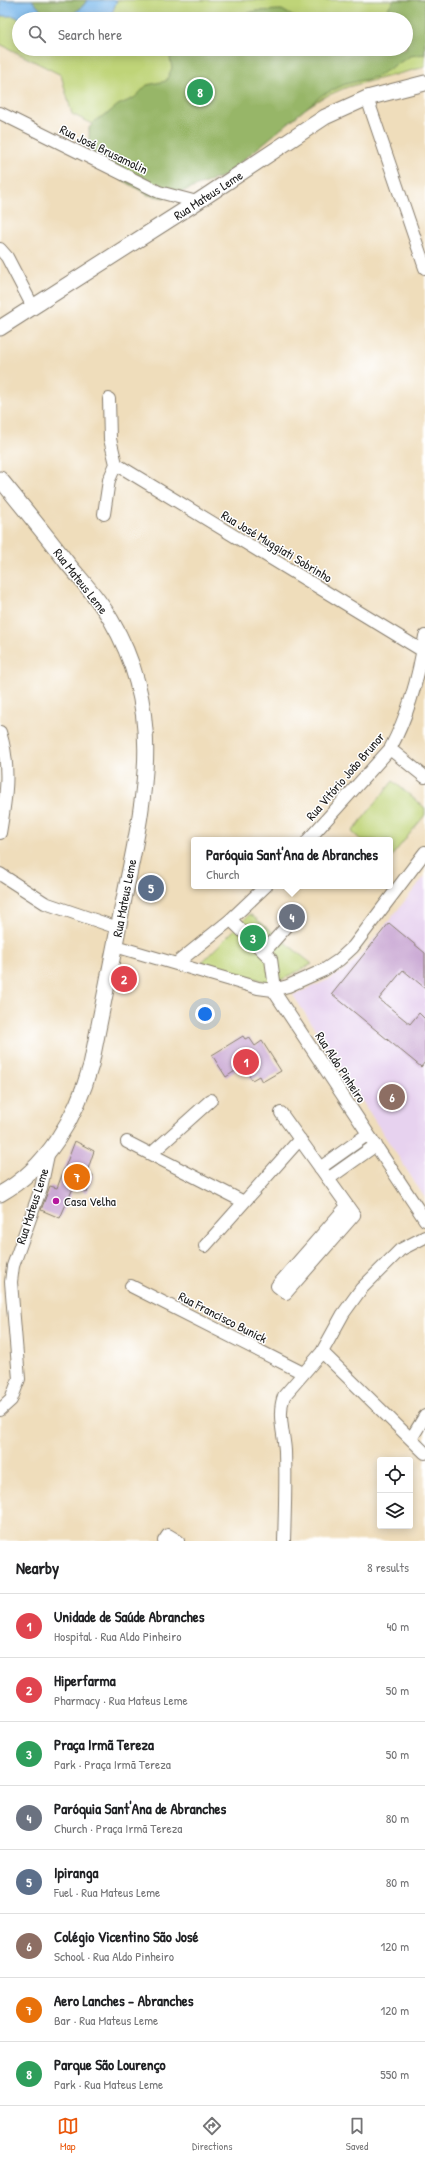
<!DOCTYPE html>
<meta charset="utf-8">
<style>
body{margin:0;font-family:"Patrick Hand",sans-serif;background:#f6f6f6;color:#202124}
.controls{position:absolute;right:12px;bottom:12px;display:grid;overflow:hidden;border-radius:4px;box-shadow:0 2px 10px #0003}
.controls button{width:36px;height:36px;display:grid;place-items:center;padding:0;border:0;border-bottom:1px solid #e0e0e0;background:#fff;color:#202124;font:20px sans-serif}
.you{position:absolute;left:205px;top:1014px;width:14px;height:14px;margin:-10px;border:3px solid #fff;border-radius:50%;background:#1a73e8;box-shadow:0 0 0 6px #1a73e833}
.badge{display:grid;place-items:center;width:26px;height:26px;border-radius:50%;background:#ea580c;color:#fff;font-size:13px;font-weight:700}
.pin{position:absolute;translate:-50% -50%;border:2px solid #fff;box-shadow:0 1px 4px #0006}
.popup{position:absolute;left:191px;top:837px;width:202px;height:52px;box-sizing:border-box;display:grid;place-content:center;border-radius:4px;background:#fff;filter:drop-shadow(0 1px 3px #0005);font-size:13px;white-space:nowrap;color:#757577}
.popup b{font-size:15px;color:#202124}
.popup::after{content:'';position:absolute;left:50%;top:100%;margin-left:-8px;border:8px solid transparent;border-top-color:#fff}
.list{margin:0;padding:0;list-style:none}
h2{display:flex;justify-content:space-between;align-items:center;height:52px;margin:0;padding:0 16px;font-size:17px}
h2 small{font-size:13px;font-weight:400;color:#757577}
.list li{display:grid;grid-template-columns:26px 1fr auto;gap:12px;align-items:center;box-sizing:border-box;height:64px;padding:0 16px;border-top:1px solid #e0e0e0}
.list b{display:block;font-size:15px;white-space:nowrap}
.list p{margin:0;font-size:13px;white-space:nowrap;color:#757577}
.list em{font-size:13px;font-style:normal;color:#757577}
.icon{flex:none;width:22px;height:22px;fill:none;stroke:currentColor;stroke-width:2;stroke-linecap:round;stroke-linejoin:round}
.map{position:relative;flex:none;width:425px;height:1541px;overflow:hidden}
.search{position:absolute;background:#fff;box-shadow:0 2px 10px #0003;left:12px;right:12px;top:12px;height:44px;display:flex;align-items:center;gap:10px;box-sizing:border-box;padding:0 14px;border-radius:22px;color:#757577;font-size:15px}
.sheet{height:564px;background:#fff}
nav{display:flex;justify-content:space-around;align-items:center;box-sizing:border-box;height:56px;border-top:1px solid #e0e0e0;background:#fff;font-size:11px;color:#757577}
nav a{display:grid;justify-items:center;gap:2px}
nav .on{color:#ea580c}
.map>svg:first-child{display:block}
.built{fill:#e7d2ef}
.green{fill:#bfd478;stroke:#6e784a;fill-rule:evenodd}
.forest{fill:#97b668;stroke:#5a6942}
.water{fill:#78b7eb;stroke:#4a6a84}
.building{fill:#caa9d4}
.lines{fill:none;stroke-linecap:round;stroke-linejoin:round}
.minor-casing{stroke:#867c6c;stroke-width:14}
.major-casing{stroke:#867c6c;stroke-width:17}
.minor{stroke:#fff;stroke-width:12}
.major{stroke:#fff;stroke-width:15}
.poi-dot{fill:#b5179e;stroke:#fff;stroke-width:1.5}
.labels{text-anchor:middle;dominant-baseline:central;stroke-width:3;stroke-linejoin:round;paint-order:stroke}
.street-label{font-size:13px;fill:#1c1c1c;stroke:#fff}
.poi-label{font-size:13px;fill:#1c1c1c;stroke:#fff;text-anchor:start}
</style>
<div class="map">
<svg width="425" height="1541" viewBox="0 0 425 1541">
<rect width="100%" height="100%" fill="#fff"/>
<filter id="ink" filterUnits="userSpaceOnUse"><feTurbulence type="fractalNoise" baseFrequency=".025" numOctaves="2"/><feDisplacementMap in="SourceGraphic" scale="8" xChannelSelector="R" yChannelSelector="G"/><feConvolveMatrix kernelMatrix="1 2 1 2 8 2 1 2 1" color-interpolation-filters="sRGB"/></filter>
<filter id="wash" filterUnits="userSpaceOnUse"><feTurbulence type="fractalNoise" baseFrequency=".012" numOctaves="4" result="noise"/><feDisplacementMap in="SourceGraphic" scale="16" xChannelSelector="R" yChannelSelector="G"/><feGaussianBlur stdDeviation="0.9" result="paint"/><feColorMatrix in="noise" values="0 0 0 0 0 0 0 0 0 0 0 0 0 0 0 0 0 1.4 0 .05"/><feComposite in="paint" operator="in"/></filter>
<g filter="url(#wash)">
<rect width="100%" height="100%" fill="#efddbb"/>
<!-- built -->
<path class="built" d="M425,876V1198L293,995L330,979L348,968L366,949Z"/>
<!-- green -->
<path class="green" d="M0,0H425V67L347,87L322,98L199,176L72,114L61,75L0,44ZM19,19H406V49H19Z
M393,781L425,808V815L390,858V840H361L352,832Z
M250,914L312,964L273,984L202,962Z"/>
<!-- forest -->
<path class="forest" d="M32,0H87C82,11 63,21 51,16C42,13 38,7 32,0Z
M394,0H425V54L410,56L376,77L346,84L322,95L224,176L165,198L148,195L101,167L89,147V128L97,119L107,114L118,105L134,98L147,85L166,81L172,68L170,58L175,49H406V19H389L388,8Z
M282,10L298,19H229L255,11Z"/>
<!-- water -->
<path class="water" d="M2,0H32C38,7 42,13 51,16C63,21 82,11 87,0H117L110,19H20L14,16H0V1Z"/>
<g id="blocks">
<!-- building -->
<path class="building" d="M389,923L425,953V988L403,970L379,999L410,1024L419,1013L425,1019V1062L421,1067L332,994Z
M243,1036L245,1039L249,1037L255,1046L262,1041L281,1071L262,1082L259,1076L252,1080L245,1069L240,1072L238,1069L226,1077L212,1055Z
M75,1141L94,1151L87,1172L93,1175L87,1193L74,1186L60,1218L41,1210L50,1186L57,1188Z"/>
</g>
</g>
<g filter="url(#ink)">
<use href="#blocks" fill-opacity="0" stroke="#867c6c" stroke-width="1"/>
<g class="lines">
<!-- minor casing -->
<g class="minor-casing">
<path id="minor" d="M367,98L425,268
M0,113L159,192L197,202
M0,249L7,257L33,307
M116,464L423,651
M104,514L109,480L116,464L110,439L109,399
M0,732C11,767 6,798 0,833
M390,749L425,777
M308,840L390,749C409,714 419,676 425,636
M0,874L45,903L118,928
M231,920L271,959L274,981L273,990
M115,946L258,988L273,990L288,986L324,970L339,960L353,947L425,852
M264,952L287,926
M177,963L229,921L266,886
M273,990L425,1220
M281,1113C305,1147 330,1181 354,1215L286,1293L277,1286L347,1206
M127,1142L244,1202
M151,1154L211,1100
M320,1168L368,1134
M328,1179L376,1145
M205,1246L300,1139
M131,1286L303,1373
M322,1352L425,1453
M0,1410L11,1400L19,1379L11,1282L13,1266L41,1188L49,1150
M411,1439L425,1416
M164,1541L168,1535L178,1541
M284,1541C285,1511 286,1481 285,1451C284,1433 277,1414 284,1396L322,1352L343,1314L361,1289L400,1250L425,1237"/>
</g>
<!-- major casing -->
<g class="major-casing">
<path id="major" d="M0,328L197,202L325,117L367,98L425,83
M0,479C23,507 46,535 68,564C83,582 99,599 111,620C166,714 144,800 124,899C113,954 102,1010 91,1065C77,1116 47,1168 0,1194"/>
</g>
<!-- minor -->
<use href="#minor" class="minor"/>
<!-- major -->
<use href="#major" class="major"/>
</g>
</g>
<!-- markers -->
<circle class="poi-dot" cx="56" cy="1201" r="4"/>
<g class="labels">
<!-- street labels -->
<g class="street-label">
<text transform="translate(104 149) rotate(26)">Rua José Brusamolin</text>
<text transform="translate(208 195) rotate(-33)">Rua Mateus Leme</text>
<text transform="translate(277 546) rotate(31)">Rua José Muggiati Sobrinho</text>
<text transform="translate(81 581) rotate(52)">Rua Mateus Leme</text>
<text transform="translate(345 776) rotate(-49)">Rua Vitório João Brunor</text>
<text transform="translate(124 898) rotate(-79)">Rua Mateus Leme</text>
<text transform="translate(341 1067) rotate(57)">Rua Aldo Pinheiro</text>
<text transform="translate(32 1206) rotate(-72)">Rua Mateus Leme</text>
<text transform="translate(223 1317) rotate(27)">Rua Francisco Bunick</text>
</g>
<!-- poi labels -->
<g class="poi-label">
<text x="64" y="1201">Casa Velha</text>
</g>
</g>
</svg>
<div class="controls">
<button><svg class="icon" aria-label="locate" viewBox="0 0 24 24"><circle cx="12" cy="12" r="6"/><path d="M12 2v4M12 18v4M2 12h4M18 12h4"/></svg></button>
<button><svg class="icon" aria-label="layers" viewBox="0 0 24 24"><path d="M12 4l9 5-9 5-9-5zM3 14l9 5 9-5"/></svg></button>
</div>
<div class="you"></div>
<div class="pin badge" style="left:246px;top:1062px;background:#e0444e">1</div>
<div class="pin badge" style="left:124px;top:979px;background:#e0444e">2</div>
<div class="pin badge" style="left:253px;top:938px;background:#2e9e5b">3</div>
<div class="pin badge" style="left:292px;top:917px;background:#6b7280">4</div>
<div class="popup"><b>Paróquia Sant'Ana de Abranches</b>Church</div>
<div class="pin badge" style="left:151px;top:888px;background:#5c6f8a">5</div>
<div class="pin badge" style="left:392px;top:1097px;background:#8d6e63">6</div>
<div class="pin badge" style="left:77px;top:1177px;background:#e8710a">7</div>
<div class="pin badge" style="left:200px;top:92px;background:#2e9e5b">8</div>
<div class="search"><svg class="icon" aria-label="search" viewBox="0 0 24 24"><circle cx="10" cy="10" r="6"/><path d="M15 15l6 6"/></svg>Search here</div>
</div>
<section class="sheet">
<h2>Nearby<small>8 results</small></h2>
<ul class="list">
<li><span class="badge" style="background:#e0444e">1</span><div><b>Unidade de Saúde Abranches</b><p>Hospital · Rua Aldo Pinheiro</p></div><em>40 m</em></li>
<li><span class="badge" style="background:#e0444e">2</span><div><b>Hiperfarma</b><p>Pharmacy · Rua Mateus Leme</p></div><em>50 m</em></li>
<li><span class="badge" style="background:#2e9e5b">3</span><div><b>Praça Irmã Tereza</b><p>Park · Praça Irmã Tereza</p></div><em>50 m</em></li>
<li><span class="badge" style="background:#6b7280">4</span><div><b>Paróquia Sant'Ana de Abranches</b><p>Church · Praça Irmã Tereza</p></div><em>80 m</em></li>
<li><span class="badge" style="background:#5c6f8a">5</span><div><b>Ipiranga</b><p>Fuel · Rua Mateus Leme</p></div><em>80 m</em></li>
<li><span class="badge" style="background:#8d6e63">6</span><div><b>Colégio Vicentino São José</b><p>School · Rua Aldo Pinheiro</p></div><em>120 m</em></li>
<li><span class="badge" style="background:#e8710a">7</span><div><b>Aero Lanches - Abranches</b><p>Bar · Rua Mateus Leme</p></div><em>120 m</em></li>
<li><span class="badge" style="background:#2e9e5b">8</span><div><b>Parque São Lourenço</b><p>Park · Rua Mateus Leme</p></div><em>550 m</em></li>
</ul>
</section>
<nav>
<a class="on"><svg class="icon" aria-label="map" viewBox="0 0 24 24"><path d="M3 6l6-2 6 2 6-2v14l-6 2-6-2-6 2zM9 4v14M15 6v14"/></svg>Map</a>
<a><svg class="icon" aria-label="directions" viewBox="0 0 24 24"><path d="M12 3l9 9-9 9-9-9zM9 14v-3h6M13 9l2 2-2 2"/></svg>Directions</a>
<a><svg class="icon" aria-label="saved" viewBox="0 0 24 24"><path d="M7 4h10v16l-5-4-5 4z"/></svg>Saved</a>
</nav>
